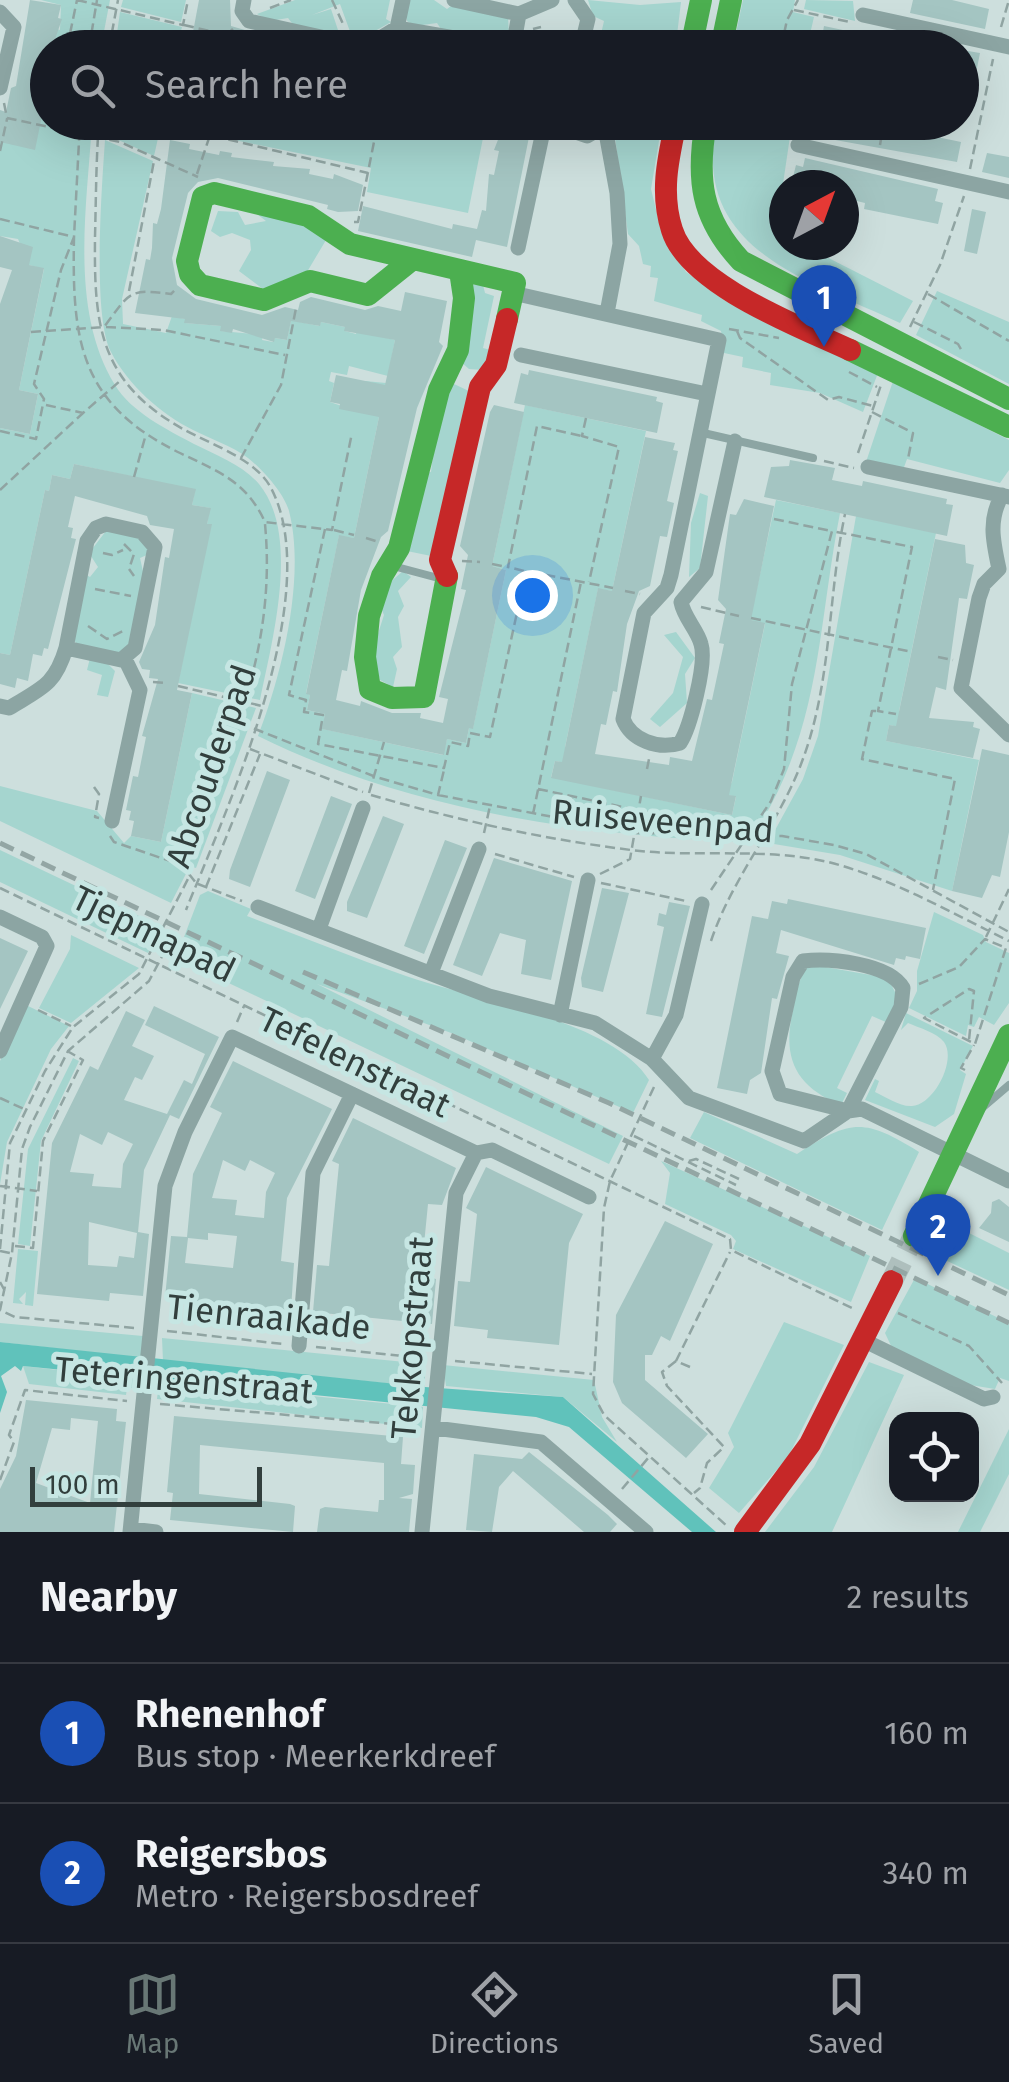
<!DOCTYPE html>
<meta charset="utf-8">
<style>
body{margin:0;font-family:"Fira Sans",sans-serif;background:#20242c;color:#f1f3f6}
.controls{position:absolute;right:30px;bottom:30px;display:grid;overflow:hidden;border-radius:20px;box-shadow:0 10px 40px #0002}
.controls button{width:90px;height:90px;display:grid;place-items:center;padding:0;border:0;border-bottom:2px solid #363941;background:#171b24;color:#f1f3f6;font:50px sans-serif}
.compass{position:absolute;left:769px;top:170px;width:90px;height:90px;border-radius:50%;background:#171b24;box-shadow:0 10px 40px #0002;rotate:41deg}
.scale{position:absolute;left:30px;bottom:25px;width:232px;box-sizing:border-box;padding-left:10px;border:5px solid #323f3d;border-top:0;font-size:28px;line-height:35px;white-space:nowrap;color:#323f3d;-webkit-text-stroke:8px #c6e6e3;paint-order:stroke}
.you{position:absolute;left:532px;top:595px;width:35px;height:35px;margin:-25px;border:8px solid #fff;border-radius:50%;background:#1a73e8;box-shadow:0 0 0 15px #1a73e833}
.badge{display:grid;place-items:center;width:65px;height:65px;border-radius:50%;background:#687775;color:#fff;font-size:32px;font-weight:700}
.pin{position:absolute;translate:-50% -82px;filter:drop-shadow(0 2px 5px #0008)}
.pin::after{content:'';position:absolute;top:52px;width:35px;height:30px;background:inherit;clip-path:polygon(0 0,100% 0,50% 100%)}
.list{margin:0;padding:0;list-style:none}
h2{display:flex;justify-content:space-between;align-items:center;height:130px;margin:0;padding:0 40px;font-size:42px}
h2 small{font-size:32px;font-weight:400;color:#9ea1a6}
.list li{display:grid;grid-template-columns:65px 1fr auto;gap:30px;align-items:center;box-sizing:border-box;height:140px;padding:0 40px;border-top:2px solid #363941}
.list b{display:block;font-size:38px;white-space:nowrap}
.list p{margin:0;font-size:32px;white-space:nowrap;color:#9ea1a6}
.list em{font-size:32px;font-style:normal;color:#9ea1a6}
.icon{flex:none;width:55px;height:55px;fill:none;stroke:currentColor;stroke-width:2;stroke-linecap:round;stroke-linejoin:round}
.map{position:relative;flex:none;width:1009px;height:1532px;overflow:hidden}
.search{position:absolute;background:#171b24;box-shadow:0 10px 40px #0002;left:30px;right:30px;top:30px;height:110px;display:flex;align-items:center;gap:25px;box-sizing:border-box;padding:0 35px;border-radius:55px;color:#9ea1a6;font-size:38px}
.sheet{height:410px;background:#171b24}
nav{display:flex;justify-content:space-around;align-items:center;box-sizing:border-box;height:140px;border-top:2px solid #363941;background:#171b24;font-size:28px;color:#9ea1a6}
nav a{display:grid;justify-items:center;gap:5px}
nav .on{color:#687775}
.map>svg:first-child{display:block}
.green{fill:#a5d5cf}
.water{fill:#60c2bb}
.building{fill:#a4c5c2;fill-rule:evenodd}
.lines{fill:none;stroke-linecap:round;stroke-linejoin:round}
.secondary-tunnel{stroke:#aebfbd;stroke-width:22;stroke-dasharray:22 11;stroke-linecap:butt}
.path{stroke:#90a4a2;stroke-width:2.5;stroke-dasharray:10 5;stroke-linecap:butt}
.lane{stroke:#8ca5a3;stroke-width:8}
.street{stroke:#8ca5a3;stroke-width:15}
.fast{stroke:#4caf50;stroke-width:22}
.jam{stroke:#c62828;stroke-width:22}
.rail{stroke:#93a6a4;stroke-width:5;stroke-dasharray:15 8;stroke-linecap:butt}
.labels{text-anchor:middle;dominant-baseline:central;stroke-width:10;stroke-linejoin:round;paint-order:stroke}
.street-label{font-size:35px;fill:#323f3d;stroke:#c6e6e3}
</style>
<div class="map">
<svg width="1009" height="1532" viewBox="0 0 1009 1532">
<rect width="100%" height="100%" fill="#cddfdd"/>
<!-- green -->
<path class="green" d="M110,0L101,47H52L56,29L60,30L61,5L41,0Z
M123,0H186L181,22L121,7Z
M295,0H390L386,19L391,22L359,40L352,37L340,4L312,15L331,9L340,36L295,27L288,18L270,21L257,14Z
M408,0H434L447,9L455,3L508,17L509,36L503,41L443,32L437,23L415,26L407,21L404,8Z
M588,0L640,5L681,2L677,35C654,33 631,26 617,47H598L604,21L593,16Z
M743,0H795L793,12L814,17L807,47H733Z
M806,0L853,1L855,21L804,9Z
M120,12L182,27L177,47H115Z
M47,71L48,122L92,123C87,207 69,310 115,385C131,412 168,430 194,444C216,455 243,465 259,484C301,535 272,641 260,700L178,683L211,524H207L210,508L192,505L195,490L74,464L70,479L52,475L49,491L45,490L10,655L0,653V428L30,434L38,394L19,390L44,269L29,265L18,239L0,236V138L44,108Z
M106,123V122L486,123L468,213L367,192L371,168L161,125L154,156L105,134Z
M613,123H662L651,189L661,230L686,272L728,299L878,373L863,412L820,393L770,385L771,373L742,367L743,357L724,353L721,331L701,321L702,315L654,301L658,278L650,277L651,266L643,264L639,246L628,234Z
M717,123H792L776,231L784,236V245H803L913,301L900,323C809,280 689,250 717,123Z
M105,140L153,161L122,299L123,324L166,333L172,316L185,319V323L221,326V331L263,335L262,340L273,342L275,338L287,340L291,320L319,326L321,322L345,327V331L356,334L357,330L395,340L388,376L349,366L347,375L331,372L329,381L334,383L330,402L359,412L365,381L386,383L354,538L339,536L306,693L310,695L307,710L325,714L323,729L443,755L447,739L466,743L469,728H473L506,570L492,566L525,405L646,431L612,591L598,589L565,747L566,763L555,761L551,777L732,815L736,797L725,794L732,782L765,624L750,620L776,500L840,513C816,637 822,732 749,842C583,836 408,810 258,736C282,674 306,577 289,511C284,493 262,469 248,458C232,446 211,439 193,430C161,414 128,385 111,352C92,316 102,185 105,140Z
M244,204L329,235L304,277L267,292L239,271L251,250L250,240L232,233L220,237L211,231L218,211L238,212L245,225L266,221Z
M468,284L483,285L485,293L494,296L483,348L494,351L484,370L469,369L461,362Z
M937,291L1009,322V384L916,335Z
M893,381L1009,440V470L1000,483L907,459L903,470L866,462Z
M454,384L471,392L436,557L407,551L424,473L431,472L439,402Z
M700,493L708,496L700,568L689,577L691,523Z
M856,516L936,533L899,711L900,727L889,725L886,741L902,744L903,739L916,747L979,760L952,891L840,855L768,843L803,779L818,736Z
M106,531L131,532L148,546L149,554L140,558L144,576L131,640L123,654L78,646L72,637L85,574L90,577L98,567L89,553Z
M403,571L411,577L398,591L404,606L398,617L402,647L393,657L397,669L393,687L380,680L372,652L384,615L379,603L388,584Z
M676,632L695,658L685,674L687,703L660,727L650,719L673,693L683,657L664,635Z
M90,658L105,661L115,671L108,697L97,695L102,675L87,670Z
M192,693L256,708L196,868L190,866L171,903L0,821V786L97,811L124,843L131,836L161,842Z
M0,850L141,917L160,934L148,953L0,882Z
M208,891L251,909L247,916C300,936 352,957 406,976C472,999 612,1020 649,1080L633,1113L454,1034L317,984L623,1136L609,1164L176,958L200,895Z
M934,912L983,935L986,942L1009,953V1003L994,1025L979,1017L974,1027L968,1025L966,1036L909,1008L917,991V971Z
M71,935L139,968L71,1023L39,1008L70,949Z
M808,964L888,978L898,998L888,1023L872,1016L837,1088L847,1093L841,1105C795,1086 782,1058 793,1010C796,993 799,978 808,964Z
M26,1005L69,1026L51,1049L7,1142L0,1184V1061Z
M906,1013L973,1046L960,1070L966,1074L954,1114L935,1127L865,1100L875,1079L879,1081L875,1092C886,1097 900,1107 912,1106C934,1105 957,1060 944,1042C936,1032 919,1028 908,1023L901,1030Z
M73,1058L79,1061L41,1141L30,1246L18,1244L28,1149Z
M704,1112L797,1154C851,1119 864,1118 919,1152L882,1230L690,1138Z
M661,1161L870,1256L851,1302L733,1249L736,1241L731,1235L665,1204L670,1173Z
M943,1220L1009,1253V1290L928,1252Z
M18,1249L38,1251L33,1306L25,1305L26,1292L19,1299L23,1304L13,1303Z
M915,1278L1009,1323V1381L1000,1378L995,1389L964,1384L893,1350L885,1333Z
M784,1322L844,1345L788,1457L739,1513L709,1488L734,1447L728,1433Z
M0,1323L143,1336L141,1358L0,1342Z
M162,1338L425,1364V1387L163,1361Z
M869,1362L904,1375L832,1532H765L814,1467Z
M443,1365L594,1380L602,1417L617,1442L563,1397L446,1386Z
M23,1366L138,1379L137,1388H127L126,1395L29,1384Z
M159,1381L423,1407L422,1428L157,1399Z
M1009,1429V1474L980,1532H958Z"/>
<!-- water -->
<path class="water" d="M0,1342L425,1387L563,1397L716,1532H692L569,1427L536,1417L23,1366L21,1371L15,1366L1,1376L7,1392L0,1413Z"/>
<!-- building -->
<path class="building" d="M30,0L61,5L58,18L62,19L52,48H48L42,95L46,96L35,150L0,142V110L6,112L11,88L16,86Z
M199,0H230L231,26L286,42V48H190Z
M913,0H952L989,9L985,29L910,13Z
M824,26L900,42V48H820Z
M962,50L980,53L976,73L962,70Z
M505,122H532L507,247L476,240L472,257L358,231L363,206L452,229L453,224L477,229L482,210L486,211L489,174L494,175L499,151L494,150Z
M804,122H842L885,131L887,122H901L899,129L961,142L957,162L802,134Z
M170,140L190,144L189,149L219,155L220,151L232,153L231,157L274,162L273,166L310,169L309,174L333,179L334,174L363,185L358,211L338,212L327,209L328,205L218,178L198,182L188,193L172,258L177,285L196,299L262,315L285,307L298,310L300,302L311,297L365,310L378,306L401,311L405,292L447,301L439,342L443,346L417,408L388,531L381,537L361,590L347,671L342,670L336,700L360,706L361,701L392,713H421L420,718L443,723L448,699L439,697L466,590L461,589L468,555L460,546L490,412L494,405L524,412L492,566L506,570L473,729L469,728L466,743L447,739L444,755L322,729L325,714L307,710L310,695L306,694L339,535L354,538L379,417L339,409L340,404L330,402L336,375L385,385L395,340L344,331L345,327L321,322L320,326L291,321L287,340L275,338L274,342L233,329L232,333L220,331L221,326L184,323L185,319L135,313L146,259L150,260L152,248L153,223L157,224L161,209Z
M987,153L1009,157V178L982,172Z
M805,158L938,189L935,201L943,203L938,224L864,209L865,203L844,198V185H791L796,165L803,167Z
M972,209L986,212L977,254L964,251Z
M0,236L33,247L29,265L44,268L19,390L38,394L30,434L0,428V304L12,270L0,267Z
M529,370L657,397L656,401L663,403L657,433L514,403L521,373L528,375Z
M645,437L675,443L673,450L678,451L667,501L674,503L667,537L660,536L650,586L639,591L627,624L617,692L613,691L606,725L601,724L595,754L669,765L670,757L692,761L707,699L712,700L724,644L719,643L726,609L718,600L730,514L736,515L744,499L774,506L751,620L765,623L729,795L736,796L732,815L551,778L555,761L562,762L598,588L612,591Z
M790,460L835,468L832,480L862,486L863,481L947,499L946,504L953,505L947,536L764,497L771,467L789,466Z
M74,464L196,489L192,505L211,508L207,524H212L177,690L192,693L161,842L131,836L134,821L129,820L131,811L126,810L133,776L138,777L146,737L142,736L158,679L149,678L150,670L142,669L139,662L155,625L165,557L169,558L174,529L150,525L147,516L75,496L68,527L73,528L71,538L76,539L48,649L44,648L42,656L33,654L28,681L17,678L15,688L0,684V653L10,655L45,490L49,491L52,475L70,479Z
M935,539L965,545L966,563L974,565L967,599L959,598L946,690L936,687L929,718L974,722L973,727L980,729L973,758L886,741L889,725L896,726Z
M982,749L1009,755V832L1000,877L992,875L982,898L952,891Z
M267,771L290,780L250,887L229,879L230,870Z
M331,796L352,804L315,899L295,891Z
M383,816L404,824L367,918L347,911V902Z
M445,840L467,848L424,954L404,946Z
M494,858L572,881L551,980L521,974L526,940L500,933L482,976L453,965Z
M602,888L629,893L603,992L582,987L581,978Z
M788,899L926,928L920,959L906,956L905,960L896,958L894,965L781,930L776,953L789,956L777,999L772,998L761,1073L750,1080L747,1094L717,1088L752,916L768,919L772,901L787,904Z
M669,902L690,906L662,1017L646,1014L664,927L657,925L659,913L666,915Z
M0,938L28,951L0,1009Z
M154,1006L219,1037L179,1119L170,1115L144,1170L138,1232L149,1234L143,1296L110,1293L109,1301L37,1294L52,1143L90,1066L98,1070L126,1011L145,1020L132,1046L154,1056L142,1080L135,1077L124,1100L167,1114L184,1080L192,1084L205,1054L145,1025ZM108,1132L133,1144L123,1164L121,1188L92,1186L94,1174L70,1172L80,1134L102,1145ZM89,1222L137,1233L134,1258L119,1256L117,1267L88,1265Z
M233,1061L332,1109L287,1198L281,1261L294,1263L291,1310L165,1298L171,1236L187,1237L193,1174L222,1113L210,1107ZM223,1160L245,1171L250,1160L275,1173L266,1192L264,1218L235,1215L237,1200L212,1198ZM208,1233L237,1236L233,1268L185,1263L188,1238L208,1240Z
M353,1118L456,1168L442,1205L428,1204L421,1275L436,1279L432,1324L313,1312L317,1265L329,1266L339,1164L332,1161Z
M486,1167L583,1214L569,1243L559,1345L487,1338L488,1330L454,1326L458,1281L470,1282L477,1214L466,1208Z
M999,1199L1009,1207V1242L979,1228L991,1213L992,1202Z
M665,1221L713,1244L670,1341L661,1336L652,1355H645V1380L708,1434L686,1458L622,1403L613,1382L616,1315Z
M26,1400L117,1409L116,1421L126,1422L114,1532H0V1489L16,1456ZM71,1418L98,1421L90,1503L36,1483L52,1428L70,1430Z
M174,1416L403,1437L401,1464L415,1465L413,1494L399,1498L412,1499L409,1532H317L320,1509L325,1507L378,1512L379,1500H384V1463L200,1445L199,1494L290,1504L295,1506L293,1532L170,1520L173,1493L167,1492Z
M529,1452L608,1515L617,1524L610,1532H584L513,1471L499,1487L492,1532L466,1530L474,1454L522,1459Z"/>
<g class="lines">
<!-- secondary-tunnel -->
<path class="secondary-tunnel" d="M892,1281L914,1236"/>
<!-- path -->
<path class="path" d="M77,0L183,25L188,0
M332,0L344,26
M270,8L291,0
M794,10L850,22
M184,25L226,35L233,29
M1001,27L1009,0
M533,29L541,27
M67,48L77,0
M89,48L97,0
M109,48L118,0
M225,48L226,36
M781,48L787,20L798,0
M4,103L7,118L120,142L198,177
M99,122C96,160 96,199 95,237C94,325 99,382 183,429C210,444 256,459 271,488C326,593 227,808 186,910
M210,135L212,122
M880,145L884,122
M0,151L7,119
M970,169L993,59
M197,174L210,135L368,173
M0,219L74,237C72,340 79,404 180,453C219,472 246,481 265,522L332,530L352,433
M354,222H358L378,122
M129,291L154,161
M928,294L1009,341
M914,322L958,344L962,351
M106,327L163,330L285,355
M910,327L940,265L964,196
M729,329L779,338
M737,331L740,338L828,400L839,397L873,406
M31,332L104,327C130,293 127,288 171,294L175,290
M849,372L877,387
M46,405L83,413L120,381
M872,412L913,433L908,459
M586,418L582,436L619,447L589,582
M0,431L36,439L44,399L34,384L61,270L74,237L80,122
M858,453L881,385
M241,458L281,385L296,308
M824,461L854,468
M134,477L146,434
M0,490L83,413
M774,519L831,531
M325,529L289,695L306,700L304,712L323,715L318,744L444,768L450,742L468,746L470,733L490,737L526,571L613,588
M334,530L354,535
M366,538L379,542
M124,544L134,554L129,569L134,576
M103,553L112,555L123,550
M462,561L480,562
M492,564L507,567
M524,571L508,567L537,426L582,436
M95,589L131,596
M625,591L640,594
M701,607L739,616
M751,618L912,652
M88,626L107,639L123,631
M938,657L953,660
M153,682L166,683
M178,686L262,706
M876,711H872L862,759L955,779L933,890
M240,723L376,777L438,795L444,770
M250,749L363,792
M647,769L649,759
M94,787L99,794L95,817L99,818
M538,789L708,825L717,835
M369,793L384,742
M371,795C457,820 542,839 631,850C696,858 764,847 828,862C892,878 951,913 1009,941
M438,795L637,833L782,836L834,845L866,854L1009,932
M533,814L581,582
M568,820L572,798
M484,833L490,806
M110,836L114,842L182,865L196,883
M495,854L574,877
M182,865C229,750 277,651 265,524
M600,874L630,859L641,796
M601,883L686,901
M198,884L242,901
M206,887L260,754
M0,888L730,1239L731,1250L856,1310
M711,890L771,801L784,769L792,684L832,531L912,547L878,711L896,714
M986,937L1009,889
M711,941C733,875 781,822 804,756C832,678 828,594 845,514
M919,984L959,967L985,939L1006,948L975,1044L924,1018L969,989L974,991L969,1040
M38,1010L71,1026
M237,1022L244,1006
M965,1070L961,1068L974,1045
M654,1087L610,1181L604,1208L593,1394L604,1415L727,1526
M0,1098L26,1110
M634,1136L736,1185
M689,1161L696,1159L739,1179
M0,1186L37,1191
M15,1246L33,1248L43,1141L83,1060L69,1052
M0,1249L10,1143L45,1071L73,1027L139,974L190,875
M0,1251L10,1253
M0,1282L5,1291
M898,1313L969,1346L1002,1383
M134,1328L15,1317L0,1310L12,1253L22,1149L30,1127L68,1051L149,981L173,936
M167,1331L283,1344
M316,1347L422,1358
M455,1361L592,1374
M676,1361L662,1372L667,1386L724,1447L707,1463L700,1488L694,1493
M690,1367L676,1361L730,1252
M160,1404L416,1426
M0,1480L14,1442L9,1435L25,1390L127,1401
M622,1489L649,1457"/>
<!-- lane -->
<path class="lane" d="M699,432L813,458
M393,566L442,579
M982,1108L1009,1085"/>
<!-- street -->
<path class="street" d="M244,0L242,11L249,21L366,47L397,28L403,0
M454,0L519,14
M575,0L588,19L581,48
M0,12L14,27L0,88
M863,15L1009,47
M397,28L512,48
M513,48L519,14L552,0
M639,48H642
M564,122L567,129L587,136L604,126
M604,122L617,193L620,244L607,313
M798,145L1009,192
M518,248L545,122
M513,293L719,340L671,575L667,588L644,613L623,719C631,740 658,750 680,743C690,728 707,663 701,644C697,629 684,618 681,602L706,572L735,441
M521,355L707,394
M868,467L1009,497
M1002,495C988,520 993,541 999,569L984,584L979,598L961,688L1009,735
M106,524L142,532L155,547L135,648L121,660L66,648L87,541L96,528Z
M0,706L9,708C42,688 55,685 66,648
M112,821L140,690L125,659
M258,907L489,996L595,1023L652,1059L689,1098L804,1141L848,1111L901,1007L903,988C889,963 829,958 803,961L793,977L772,1071L780,1094L848,1111L862,1109L1009,1181
M0,917L42,937L47,946L0,1051
M319,929L363,808
M431,973L479,849
M560,1015L588,880
M652,1059L676,1015L702,904
M865,1341L984,1399L993,1397
M299,1346L313,1173L352,1094
M435,1428L541,1442L646,1532
M131,1529L156,1532
M130,1532L165,1186L185,1132L232,1037L476,1153L492,1150L589,1197
M422,1532L456,1193L476,1153"/>
<!-- fast -->
<path class="fast" d="M691,48L701,0
M721,48L731,0
M706,122C696,179 701,218 741,261L1009,399
M413,259L368,295L310,281L264,300L200,285L190,274L187,261L203,197L214,193L308,216L350,244L515,283L507,319
M850,350L1009,427
M447,576L424,697L392,698L370,689L365,657L369,616L382,576L399,548L439,390L458,350L464,298L460,271
M914,1236L1009,1035"/>
<!-- jam -->
<path class="jam" d="M676,122C668,159 660,193 672,230C689,285 801,327 850,350
M447,576L440,560L480,387L496,365L507,319
M745,1532L810,1444L892,1281"/>
<!-- rail -->
<path class="rail" d="M0,843L1009,1323
M303,972L609,1103L1009,1295"/>
</g>
<g class="labels">
<!-- street labels -->
<g class="street-label">
<text transform="translate(211 766) rotate(-71)">Abcouderpad</text>
<text transform="translate(663 821) rotate(5)">Ruiseveenpad</text>
<text transform="translate(154 934) rotate(26)">Tjepmapad</text>
<text transform="translate(355 1062) rotate(26)">Tefelenstraat</text>
<text transform="translate(269 1317) rotate(6)">Tienraaikade</text>
<text transform="translate(412 1338) rotate(-85)">Tekkopstraat</text>
<text transform="translate(184 1380) rotate(5)">Teteringenstraat</text>
</g>
</g>
</svg>
<div class="controls">
<button><svg class="icon" aria-label="locate" viewBox="0 0 24 24"><circle cx="12" cy="12" r="6"/><path d="M12 2v4M12 18v4M2 12h4M18 12h4"/></svg></button>
</div>
<svg class="compass" viewBox="-18 -18 36 36"><path d="M0-13l5 13h-10z" fill="#e53935"/><path d="M0 13l5-13h-10z" fill="#9ea1a6"/></svg>
<div class="scale">100 m</div>
<div class="you"></div>
<div class="pin badge" style="left:824px;top:347px;background:#1a4fb4">1</div>
<div class="pin badge" style="left:938px;top:1276px;background:#1a4fb4">2</div>
<div class="search"><svg class="icon" aria-label="search" viewBox="0 0 24 24"><circle cx="10" cy="10" r="6"/><path d="M15 15l6 6"/></svg>Search here</div>
</div>
<section class="sheet">
<h2>Nearby<small>2 results</small></h2>
<ul class="list">
<li><span class="badge" style="background:#1a4fb4">1</span><div><b>Rhenenhof</b><p>Bus stop · Meerkerkdreef</p></div><em>160 m</em></li>
<li><span class="badge" style="background:#1a4fb4">2</span><div><b>Reigersbos</b><p>Metro · Reigersbosdreef</p></div><em>340 m</em></li>
</ul>
</section>
<nav>
<a class="on"><svg class="icon" aria-label="map" viewBox="0 0 24 24"><path d="M3 6l6-2 6 2 6-2v14l-6 2-6-2-6 2zM9 4v14M15 6v14"/></svg>Map</a>
<a><svg class="icon" aria-label="directions" viewBox="0 0 24 24"><path d="M12 3l9 9-9 9-9-9zM9 14v-3h6M13 9l2 2-2 2"/></svg>Directions</a>
<a><svg class="icon" aria-label="saved" viewBox="0 0 24 24"><path d="M7 4h10v16l-5-4-5 4z"/></svg>Saved</a>
</nav>
